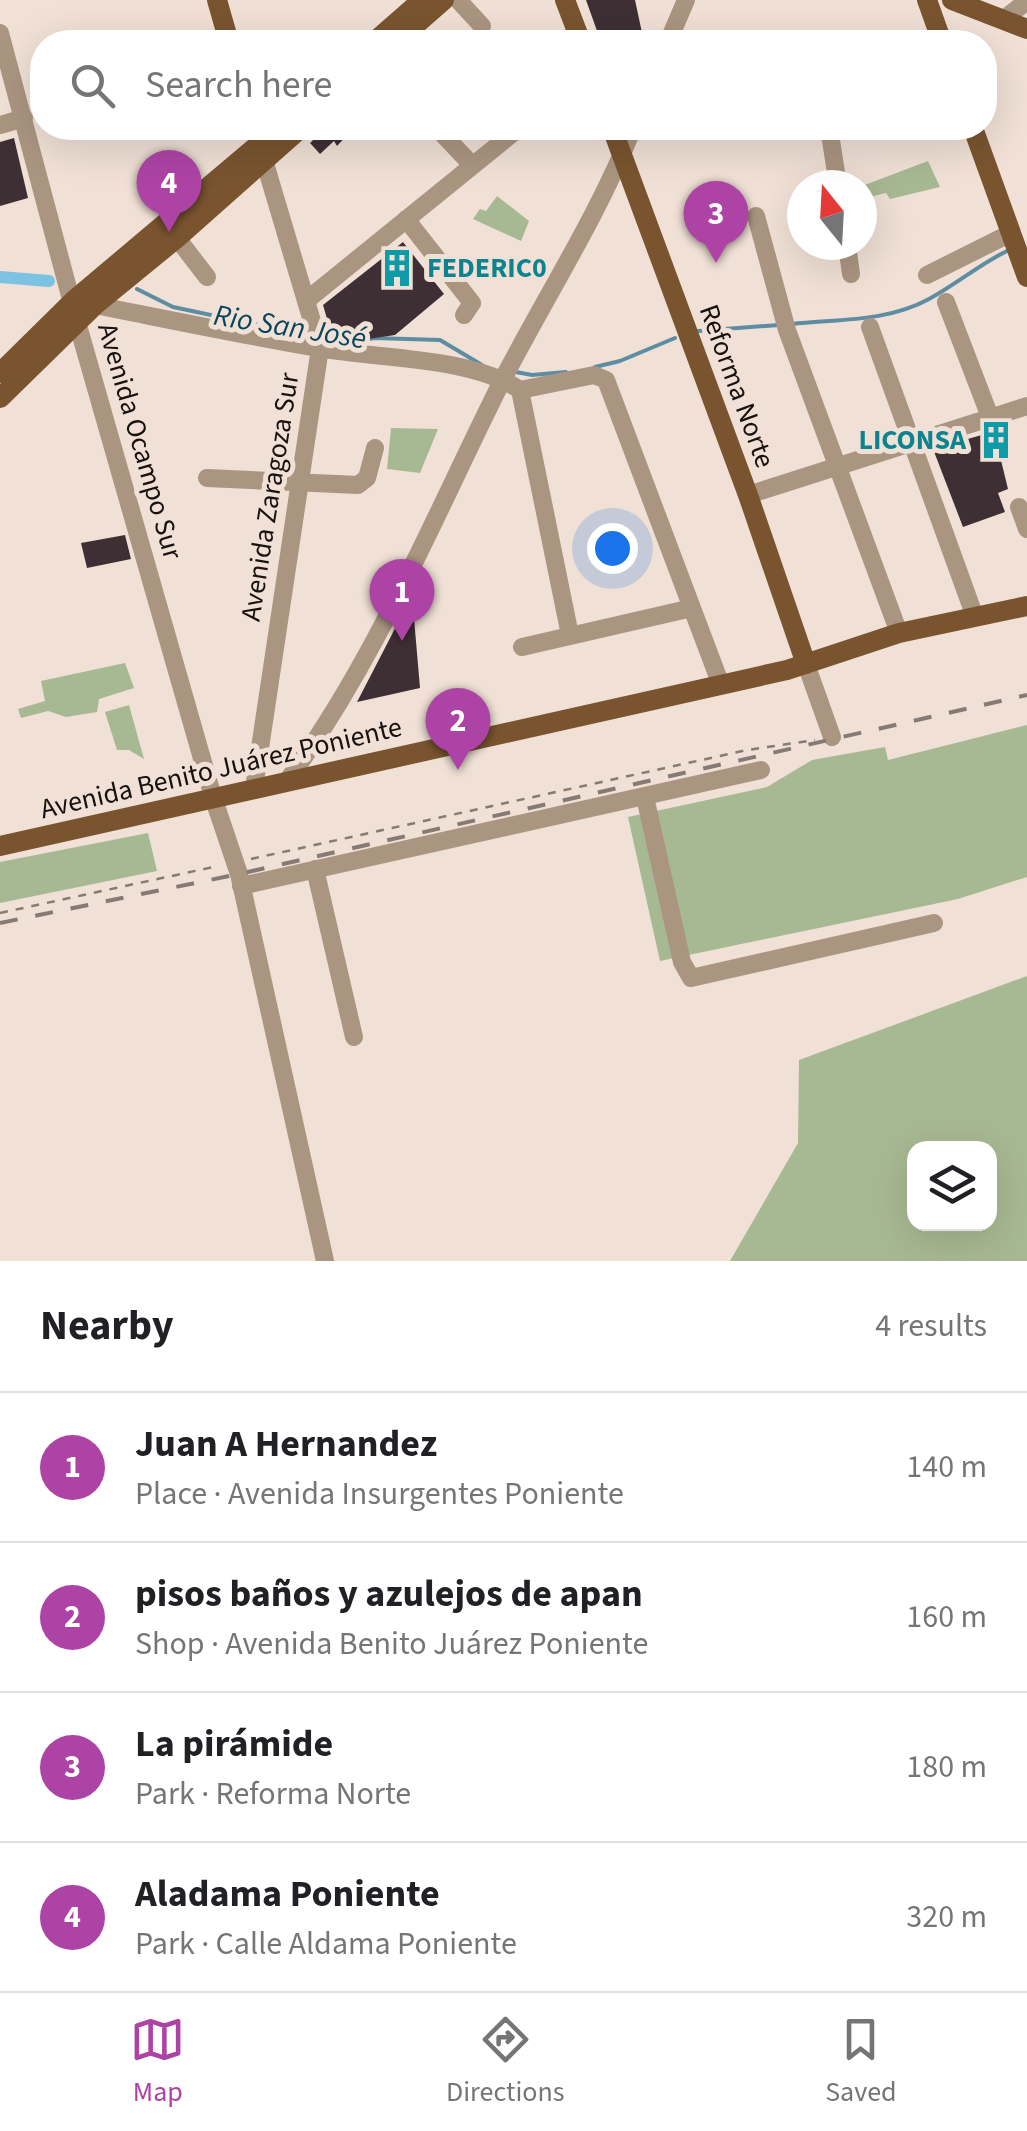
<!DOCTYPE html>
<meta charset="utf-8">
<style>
body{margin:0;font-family:"Source Sans 3",sans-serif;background:#f2f2f2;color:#202124}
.controls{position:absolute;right:30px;bottom:30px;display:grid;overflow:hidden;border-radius:20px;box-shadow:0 10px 40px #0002}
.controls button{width:90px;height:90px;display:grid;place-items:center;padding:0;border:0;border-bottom:2px solid #e0e0e0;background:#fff;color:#202124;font:50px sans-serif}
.compass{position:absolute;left:787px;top:170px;width:90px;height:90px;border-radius:50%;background:#fff;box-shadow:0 10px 40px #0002;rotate:342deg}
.you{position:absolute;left:612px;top:548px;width:35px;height:35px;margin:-25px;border:8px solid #fff;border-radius:50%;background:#1a73e8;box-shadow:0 0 0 15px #1a73e833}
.badge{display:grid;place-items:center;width:65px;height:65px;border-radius:50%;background:#ad43a5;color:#fff;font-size:32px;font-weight:700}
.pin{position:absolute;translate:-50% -82px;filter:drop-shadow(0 2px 5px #0008)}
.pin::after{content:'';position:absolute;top:52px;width:35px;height:30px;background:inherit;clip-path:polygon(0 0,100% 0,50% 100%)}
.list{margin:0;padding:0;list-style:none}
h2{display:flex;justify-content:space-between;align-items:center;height:130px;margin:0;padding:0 40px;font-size:42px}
h2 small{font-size:32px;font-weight:400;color:#757577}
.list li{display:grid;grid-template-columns:65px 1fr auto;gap:30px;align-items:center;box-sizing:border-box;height:150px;padding:0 40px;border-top:2px solid #e0e0e0}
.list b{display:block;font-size:38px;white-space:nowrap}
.list p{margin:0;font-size:32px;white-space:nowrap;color:#757577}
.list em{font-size:32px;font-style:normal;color:#757577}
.icon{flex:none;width:55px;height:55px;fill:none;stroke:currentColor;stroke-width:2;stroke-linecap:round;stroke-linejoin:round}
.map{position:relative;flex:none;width:1027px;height:1261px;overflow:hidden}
.search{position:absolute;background:#fff;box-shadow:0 10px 40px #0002;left:30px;right:30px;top:30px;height:110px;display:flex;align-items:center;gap:25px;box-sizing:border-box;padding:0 35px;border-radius:40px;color:#757577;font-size:38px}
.sheet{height:730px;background:#fff}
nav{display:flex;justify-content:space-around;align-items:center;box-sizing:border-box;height:140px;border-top:2px solid #e0e0e0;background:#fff;font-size:28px;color:#757577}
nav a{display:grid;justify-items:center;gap:5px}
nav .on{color:#ad43a5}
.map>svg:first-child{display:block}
.green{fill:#a7b992;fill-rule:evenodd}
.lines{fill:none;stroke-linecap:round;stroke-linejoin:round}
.stream{stroke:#5e8da3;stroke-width:4}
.canal{stroke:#7cc2e3;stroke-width:12}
.building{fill:#3e2f34}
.path{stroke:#867b74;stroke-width:2.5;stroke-dasharray:8 8;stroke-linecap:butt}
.minor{stroke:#aa9581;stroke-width:18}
.major{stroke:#79542f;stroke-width:20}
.rail{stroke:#857a74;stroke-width:4;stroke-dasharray:18 18;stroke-linecap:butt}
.labels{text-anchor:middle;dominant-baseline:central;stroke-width:10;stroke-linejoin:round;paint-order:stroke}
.culture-label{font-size:28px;font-weight:bold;fill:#0d838f;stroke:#f0e0d6;text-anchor:start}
.street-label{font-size:28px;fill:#18120f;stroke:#f0e0d6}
.water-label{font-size:30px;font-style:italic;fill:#08455c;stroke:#f0e0d6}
</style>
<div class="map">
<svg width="1027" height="1261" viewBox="0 0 1027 1261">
<rect width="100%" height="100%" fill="#f0e0d6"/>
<!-- green -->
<path class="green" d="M928,161L940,187L890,199L886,193L862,199V186Z
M497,196L529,221L521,241L473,219L480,209L486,211Z
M391,428L438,429L420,473L387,469Z
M125,663L134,688L99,699L97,712L66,717L48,711L21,718L18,709L45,701L41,681Z
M129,705L144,759L129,750H117L105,712Z
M1027,725V877L958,899L660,961L628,817L767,787L812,760L885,747L888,760Z
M148,833L157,871L0,903V862Z
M1027,976V1261H730L798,1143L799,1060ZM914,1148H990V1224H914Z"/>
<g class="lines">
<!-- stream -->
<path class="stream" d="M137,289L173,307L310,336
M792,324C838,319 887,322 929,299C957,284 981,263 1009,250
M698,331L779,325
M324,338L355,342L374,338L440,340L482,365
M595,367L620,361L675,338
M516,372L532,375L566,372"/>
<!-- canal -->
<path class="canal" d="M0,277L49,281"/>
</g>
<!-- building -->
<path class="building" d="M586,0H635L644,42H601Z
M326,128H354L337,146L334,141L320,154L310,143Z
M14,138L28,198L0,206V142Z
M403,242L444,294L395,335L355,341L332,336L323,305Z
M999,430L1003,446L998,448L1008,489L998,493L1005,512L963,527L933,449Z
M125,535L131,559L87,568L81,543Z
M412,595L420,688L357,702L387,644Z"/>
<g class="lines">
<!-- path -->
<path class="path" d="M251,859L747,750L815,740
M0,913L218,866"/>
<!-- minor -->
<path class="minor" d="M458,0L482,26
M1004,19L1027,1
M0,33L77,322L213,797L239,874L325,1261
M668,42L686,0
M0,125L24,118
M437,128L471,164
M829,128L838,185
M756,216L787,330L899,633
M406,219L472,303L464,315
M177,238L207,277
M847,245L851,274
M927,275L1011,233L1012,236
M307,300L519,128
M946,302L990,417
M95,305C171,320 247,336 324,349C382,359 471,357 520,390L570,635
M870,327L975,617
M520,390L594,375L606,380L721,685
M207,478L358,485L367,478L375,448
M748,495L1027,406
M1019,507L1027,529
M522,647L692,608
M806,664L832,737
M287,781C376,660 433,519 500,385C544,299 597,218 633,128
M254,788L320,348L264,160
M645,797L682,962L691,978L934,923
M315,869L354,1037
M241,886L761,770"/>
<!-- major -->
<path class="major" d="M217,0L229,42
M565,0L581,42
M927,0L942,42
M952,0L1027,29
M374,42L422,0
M396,42L444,0
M612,128L748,495L806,664
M973,128L1011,233
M1012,236L1027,277
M0,373L73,301L278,128
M0,398L95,305L177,238L301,128
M0,846L787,670L899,633L1027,606"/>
<!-- rail -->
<path class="rail" d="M0,923L239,874L1027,695"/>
</g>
<!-- icons -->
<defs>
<g id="building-bare" transform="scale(3)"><path d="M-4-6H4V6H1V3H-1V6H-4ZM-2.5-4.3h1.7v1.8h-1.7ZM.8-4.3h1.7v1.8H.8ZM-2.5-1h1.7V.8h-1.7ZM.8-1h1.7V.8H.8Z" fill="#0f9aa8" stroke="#f0e0d6" stroke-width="2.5" paint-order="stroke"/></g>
</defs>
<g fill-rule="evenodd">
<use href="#building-bare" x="397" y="268"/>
<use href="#building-bare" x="996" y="440"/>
</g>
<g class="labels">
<!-- culture labels -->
<g class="culture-label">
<text x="427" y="268">FEDERIC0</text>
<text x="966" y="440" text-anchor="end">LICONSA</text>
</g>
<!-- street labels -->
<g class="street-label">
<text transform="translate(737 386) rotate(70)">Reforma Norte</text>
<text transform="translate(140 441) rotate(74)">Avenida Ocampo Sur</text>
<text transform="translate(270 497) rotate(-81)">Avenida Zaragoza Sur</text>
<text transform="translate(221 768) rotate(-13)">Avenida Benito Juárez Poniente</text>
</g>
<!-- water labels -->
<g class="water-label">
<text transform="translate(290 327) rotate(9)">Rio San José</text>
</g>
</g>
</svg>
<div class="controls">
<button><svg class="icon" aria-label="layers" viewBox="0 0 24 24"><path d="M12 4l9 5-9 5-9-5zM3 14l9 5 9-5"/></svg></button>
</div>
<svg class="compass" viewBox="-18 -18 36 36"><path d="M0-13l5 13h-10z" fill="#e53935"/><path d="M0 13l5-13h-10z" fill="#757577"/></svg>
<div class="you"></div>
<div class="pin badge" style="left:402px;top:641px">1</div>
<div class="pin badge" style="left:458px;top:770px">2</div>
<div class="pin badge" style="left:716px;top:263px">3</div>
<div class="pin badge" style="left:169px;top:232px">4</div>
<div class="search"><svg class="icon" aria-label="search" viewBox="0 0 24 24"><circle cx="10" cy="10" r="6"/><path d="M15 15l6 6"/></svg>Search here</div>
</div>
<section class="sheet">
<h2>Nearby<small>4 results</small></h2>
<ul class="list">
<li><span class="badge">1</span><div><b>Juan A Hernandez</b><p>Place · Avenida Insurgentes Poniente</p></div><em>140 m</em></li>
<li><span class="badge">2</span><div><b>pisos baños y azulejos de apan</b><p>Shop · Avenida Benito Juárez Poniente</p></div><em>160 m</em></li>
<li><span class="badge">3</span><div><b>La pirámide</b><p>Park · Reforma Norte</p></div><em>180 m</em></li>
<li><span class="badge">4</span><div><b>Aladama Poniente</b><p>Park · Calle Aldama Poniente</p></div><em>320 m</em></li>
</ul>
</section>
<nav>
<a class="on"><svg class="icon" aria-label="map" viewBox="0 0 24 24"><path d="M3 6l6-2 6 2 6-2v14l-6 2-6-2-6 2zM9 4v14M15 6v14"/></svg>Map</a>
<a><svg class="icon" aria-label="directions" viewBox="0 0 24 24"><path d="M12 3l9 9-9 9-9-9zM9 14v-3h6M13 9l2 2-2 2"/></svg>Directions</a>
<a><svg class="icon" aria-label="saved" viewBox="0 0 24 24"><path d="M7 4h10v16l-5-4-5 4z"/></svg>Saved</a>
</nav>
